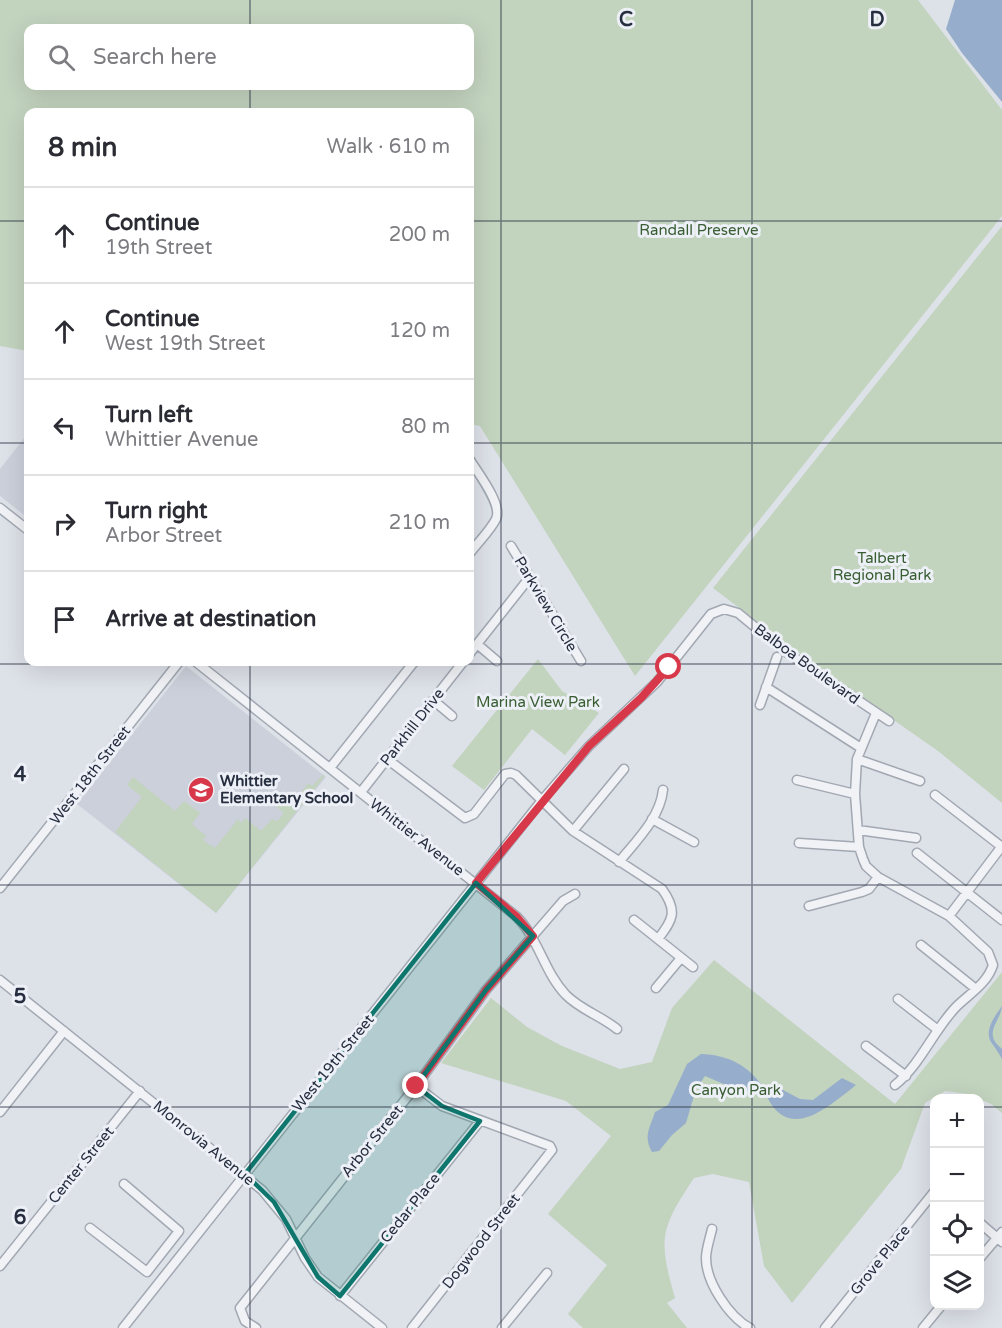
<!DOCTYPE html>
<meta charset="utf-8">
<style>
body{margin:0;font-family:"Varela Round",sans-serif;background:#f7f7f7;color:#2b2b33}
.controls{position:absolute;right:18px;bottom:18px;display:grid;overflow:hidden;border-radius:12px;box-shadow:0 6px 24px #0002}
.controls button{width:54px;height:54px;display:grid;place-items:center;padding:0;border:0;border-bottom:2px solid #e1e1e2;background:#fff;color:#2b2b33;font:30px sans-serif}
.stop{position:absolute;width:18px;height:18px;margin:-14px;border:4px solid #d7394a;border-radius:50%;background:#fff}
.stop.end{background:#d7394a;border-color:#fff;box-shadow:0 2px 6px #0008}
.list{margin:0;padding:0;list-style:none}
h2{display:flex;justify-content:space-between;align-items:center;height:78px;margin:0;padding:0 24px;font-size:26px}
h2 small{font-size:20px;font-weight:400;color:#7c7c81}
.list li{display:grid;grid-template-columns:39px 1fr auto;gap:18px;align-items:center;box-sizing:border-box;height:96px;padding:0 24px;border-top:2px solid #e1e1e2}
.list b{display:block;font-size:22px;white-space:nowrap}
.list p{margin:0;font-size:20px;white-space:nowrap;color:#7c7c81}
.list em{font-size:20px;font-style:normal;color:#7c7c81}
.icon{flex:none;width:33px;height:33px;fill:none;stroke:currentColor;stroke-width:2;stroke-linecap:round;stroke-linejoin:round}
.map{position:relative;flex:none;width:1002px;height:1328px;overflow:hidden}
.search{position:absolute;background:#fff;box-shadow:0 6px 24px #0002;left:24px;top:24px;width:450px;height:66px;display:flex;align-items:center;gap:15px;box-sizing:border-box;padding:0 21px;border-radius:12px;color:#7c7c81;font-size:22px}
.panel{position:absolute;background:#fff;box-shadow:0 6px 24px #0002;left:24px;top:108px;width:450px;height:558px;border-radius:12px}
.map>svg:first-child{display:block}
.built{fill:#cbd0da}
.green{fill:#c2d3be;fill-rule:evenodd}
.water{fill:#96adcb}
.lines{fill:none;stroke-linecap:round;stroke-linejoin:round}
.minor-casing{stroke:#a2a8b2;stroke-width:11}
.minor{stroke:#f0f2f6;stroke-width:8}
.route{stroke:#d7394a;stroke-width:8}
.marked{fill:#0f766e;fill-opacity:0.2;stroke:#0f766e;stroke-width:4.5;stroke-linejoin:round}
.grid{fill:none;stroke:#262e40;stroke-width:1.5;stroke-opacity:0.55}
.labels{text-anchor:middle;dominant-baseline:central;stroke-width:6;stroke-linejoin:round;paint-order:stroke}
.park-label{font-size:15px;fill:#385d32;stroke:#edf0f6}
.street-label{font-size:15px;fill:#262e40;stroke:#edf0f6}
.poi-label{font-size:15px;font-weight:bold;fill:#262e40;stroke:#edf0f6;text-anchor:start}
.grid-label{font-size:20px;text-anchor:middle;font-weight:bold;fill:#262e40;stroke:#edf0f6;stroke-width:6;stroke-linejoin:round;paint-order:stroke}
</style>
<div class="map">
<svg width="1002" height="1328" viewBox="0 0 1002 1328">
<rect width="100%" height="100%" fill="#dde1e8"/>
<!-- built -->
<path class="built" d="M28,433V518L0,496V469Z
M186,666L326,777L216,913L77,804Z"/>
<!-- green -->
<path class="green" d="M0,0H918L1002,110V216L635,676L480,426L470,424V112H28V351L0,346ZM28,28H470V86H28Z
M1002,226V803L938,751L812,663L713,588Z
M538,659L562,691L599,713L565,755L532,729L484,790L452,766Z
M324,774V777L216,913L115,832L142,797L127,785L133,777L175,811L184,801L200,813L192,824L206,836L203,840L215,848L238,819L241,823L245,818L261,831L272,819L277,821L284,813L273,804L280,799L288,805H292L308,783L312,786Z
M714,960L895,1104L1002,972V1113L991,1104L968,1094L945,1091L925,1103L901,1169L792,1303L764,1266L749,1182L713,1174L694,1178C660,1229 658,1239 675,1298L667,1303L687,1328H583L568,1314L607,1265L548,1214L611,1136L566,1101L441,1063L491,998L527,1027L562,1046L620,1069L652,1062L672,1008Z"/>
<!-- water -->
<path class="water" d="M955,0H1002V102L962,53L946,29Z
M1002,1006C1000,1023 982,1033 1002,1049V1059C999,1053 995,1048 991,1042C984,1030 995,1016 1002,1006Z
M701,1054C726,1055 745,1063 761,1084L757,1091C740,1093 720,1082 705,1076L696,1089L686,1123L672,1135L659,1151L652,1152C643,1136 650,1128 655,1112L668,1105L687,1064Z
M842,1078L856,1085C829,1106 790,1143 767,1097L770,1090H783L800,1099L813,1100Z"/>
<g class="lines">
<!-- minor casing -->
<g class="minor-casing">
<path id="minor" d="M470,460C478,473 503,505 496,519C490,531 478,542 470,553
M0,508L28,530
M511,546L581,661
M477,644L497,661
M470,653L530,577
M196,662L516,916C539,939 544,972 566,995C581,1010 601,1016 617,1029
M766,687L861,748
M433,700L452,716
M760,705L777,657
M876,713L857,759L855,794L859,847L863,859L866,866L878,877L949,916L988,952L993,965C987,984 969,994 956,1007C933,1031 921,1064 895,1085
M387,759L465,818L474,814L505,774L511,773L516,775L573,831L662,889C678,911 673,920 658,939
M857,759L920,781
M330,768L414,662
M797,780L855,794
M361,792L463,662
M935,795L1002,847
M652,819L694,842
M858,830L916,838
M573,831L624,769
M799,843L859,847
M917,853L1002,920
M619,862C636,841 660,818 663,790
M0,888L179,662
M809,906L862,892L869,889L878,877
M949,916L1002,846
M634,920L693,967
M921,945L976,989
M0,980L262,1190L286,1219L305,1258L318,1277L382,1328
M656,988L681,958
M898,999L938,1030
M866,1046L906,1076
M0,1112L64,1031
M980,1223L1002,1242
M90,1228L147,1272L179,1231L124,1184
M712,1229C710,1238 706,1249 706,1258C706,1282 729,1317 750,1328
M980,1258L1002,1232
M0,1266L140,1091
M340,1296L480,1121
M123,1328L543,799L589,746L657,682L711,614L724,609L738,613L783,650L889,721
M256,1328L245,1321L240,1308L416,1086L486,990L563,901L575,894
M412,1328L552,1150L550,1146L442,1106L416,1086
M502,1328L547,1273
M825,1328L934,1192
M923,1328L941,1306"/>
</g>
<!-- minor -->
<use href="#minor" class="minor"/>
</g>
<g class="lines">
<!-- route -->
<path class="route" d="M416,1086L486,990L533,936L516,916L476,883L589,746L641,698L669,667"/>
</g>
<!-- marked area -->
<path class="marked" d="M476,883L533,936L486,990L416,1086L442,1106L480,1121L340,1296L318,1277L274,1202L245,1174Z"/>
<!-- grid -->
<path class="grid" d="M250,0V28M501,0V1328M752,0V1328M250,86V112M0,221H28M470,221H1002M0,443H28M470,443H1002M250,662V1328M0,664H1002M0,885H1002M0,1107H934M980,1107H1002"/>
<!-- icons -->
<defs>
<g id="school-disc" transform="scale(1.35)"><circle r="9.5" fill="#d7394a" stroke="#edf0f6"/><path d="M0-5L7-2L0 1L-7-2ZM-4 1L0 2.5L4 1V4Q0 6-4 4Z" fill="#fff"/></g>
</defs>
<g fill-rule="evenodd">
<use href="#school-disc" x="201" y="790"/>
</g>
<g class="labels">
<!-- park labels -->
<g class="park-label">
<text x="699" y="230">Randall Preserve</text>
<text x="882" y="558">Talbert<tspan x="882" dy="17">Regional Park</tspan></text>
<text x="538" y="702">Marina View Park</text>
<text x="736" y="1090">Canyon Park</text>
</g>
<!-- street labels -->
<g class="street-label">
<text transform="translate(546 604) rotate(59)">Parkview Circle</text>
<text transform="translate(807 664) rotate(36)">Balboa Boulevard</text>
<text transform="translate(412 727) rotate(-52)">Parkhill Drive</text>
<text transform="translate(90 775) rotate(-52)">West 18th Street</text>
<text transform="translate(417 837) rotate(38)">Whittier Avenue</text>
<text transform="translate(333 1063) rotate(-51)">West 19th Street</text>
<text transform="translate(372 1141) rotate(-51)">Arbor Street</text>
<text transform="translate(204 1143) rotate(39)">Monrovia Avenue</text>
<text transform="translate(81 1165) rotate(-51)">Center Street</text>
<text transform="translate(410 1208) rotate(-51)">Cedar Place</text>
<text transform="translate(481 1241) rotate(-52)">Dogwood Street</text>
<text transform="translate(880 1260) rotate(-51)">Grove Place</text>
</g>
<!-- poi labels -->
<g class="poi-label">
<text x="220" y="781">Whittier<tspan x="220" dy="17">Elementary School</tspan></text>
</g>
</g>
<g class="grid-label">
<text x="626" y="26">C</text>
<text x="877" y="26">D</text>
<text x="20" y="781">4</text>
<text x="20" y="1003">5</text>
<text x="20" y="1224">6</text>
</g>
</svg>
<div class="controls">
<button>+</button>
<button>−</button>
<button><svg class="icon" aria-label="locate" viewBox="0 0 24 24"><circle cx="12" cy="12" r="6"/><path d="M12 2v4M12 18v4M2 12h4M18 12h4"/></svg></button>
<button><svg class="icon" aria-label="layers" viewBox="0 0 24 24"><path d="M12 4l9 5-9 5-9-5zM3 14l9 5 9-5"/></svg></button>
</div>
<div class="stop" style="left:669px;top:667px"></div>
<div class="stop end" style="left:416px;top:1086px"></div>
<div class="search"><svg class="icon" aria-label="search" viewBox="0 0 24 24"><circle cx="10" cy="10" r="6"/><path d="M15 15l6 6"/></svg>Search here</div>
<section class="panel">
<h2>8 min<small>Walk · 610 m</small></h2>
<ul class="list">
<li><svg class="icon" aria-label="ahead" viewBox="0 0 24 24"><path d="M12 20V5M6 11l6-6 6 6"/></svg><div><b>Continue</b><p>19th Street</p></div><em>200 m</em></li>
<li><svg class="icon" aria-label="ahead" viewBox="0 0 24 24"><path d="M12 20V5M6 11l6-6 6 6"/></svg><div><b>Continue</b><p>West 19th Street</p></div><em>120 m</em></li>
<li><svg class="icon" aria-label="left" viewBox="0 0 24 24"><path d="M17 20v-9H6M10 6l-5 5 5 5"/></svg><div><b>Turn left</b><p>Whittier Avenue</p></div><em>80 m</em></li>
<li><svg class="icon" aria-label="right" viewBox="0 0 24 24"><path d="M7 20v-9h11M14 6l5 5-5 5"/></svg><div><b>Turn right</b><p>Arbor Street</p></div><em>210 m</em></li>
<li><svg class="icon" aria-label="arrive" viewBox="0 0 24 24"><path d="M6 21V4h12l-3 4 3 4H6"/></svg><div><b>Arrive at destination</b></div></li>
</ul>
</section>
</div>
